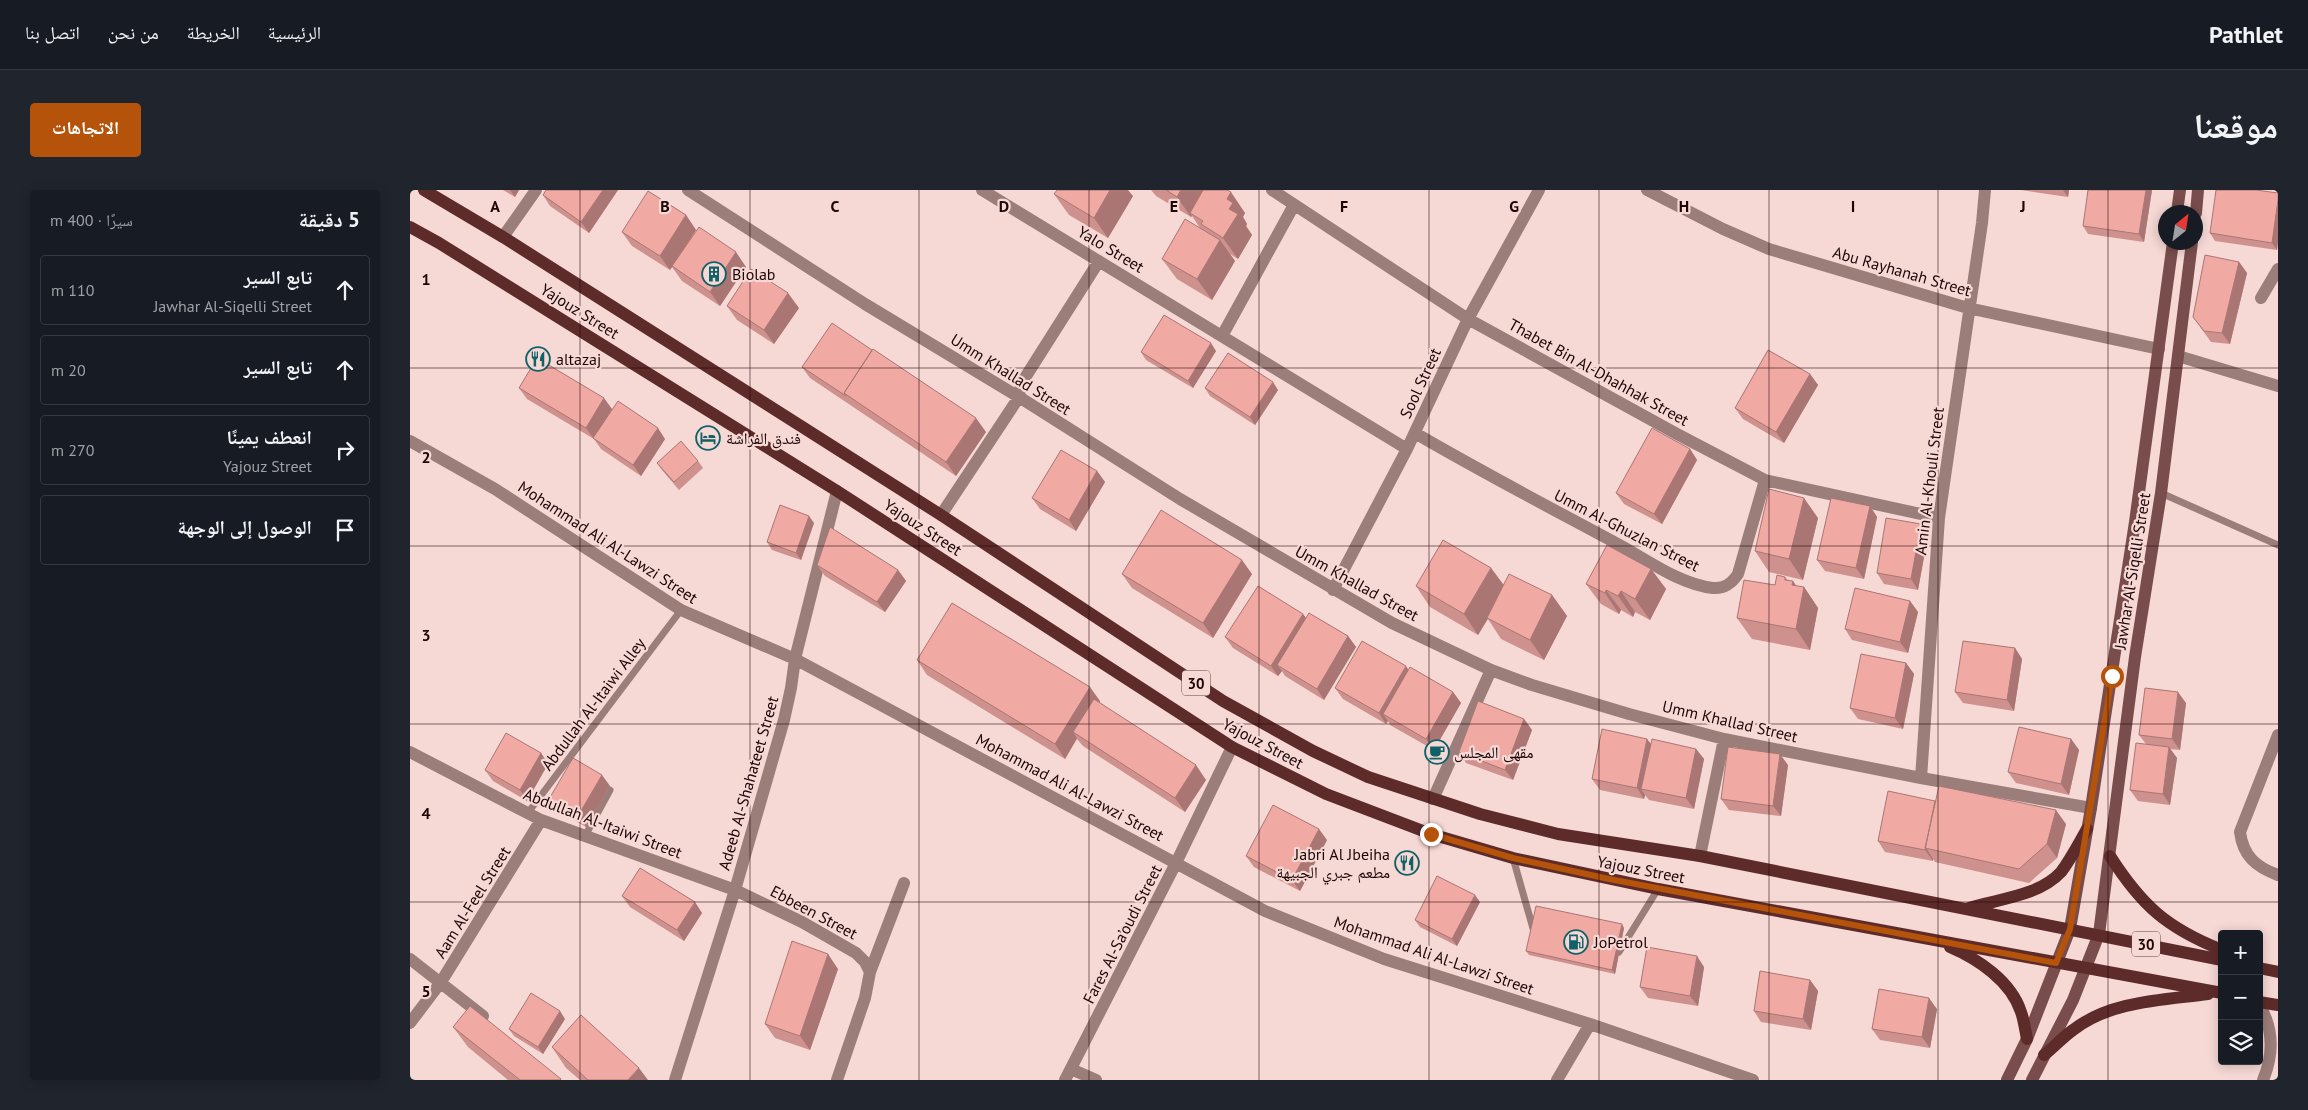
<!DOCTYPE html>
<html lang="ar">
<meta charset="utf-8">
<style>
body{margin:0;font-family:"PT Sans","Noto Naskh Arabic",sans-serif;background:#20242c;color:#f1f3f6;direction:rtl}
.controls{position:absolute;right:15px;bottom:15px;display:grid;overflow:hidden;border-radius:5px;box-shadow:0 2px 12px #0003}
.controls button{width:45px;height:45px;display:grid;place-items:center;padding:0;border:0;border-bottom:1px solid #363941;background:#171b24;color:#f1f3f6;font:25px sans-serif}
.compass{position:absolute;left:1748px;top:15px;width:45px;height:45px;border-radius:50%;background:#171b24;box-shadow:0 2px 12px #0003;rotate:30deg}
.stop{position:absolute;width:15px;height:15px;margin:-11px;border:4px solid #b45309;border-radius:50%;background:#fff}
.stop.end{background:#b45309;border-color:#fff;box-shadow:0 1px 5px #0008}
.list{margin:0;padding:0;list-style:none}
h2{display:flex;justify-content:space-between;align-items:center;height:65px;margin:0;padding:0 20px;font-size:21px}
h2 small{font-size:16px;font-weight:400;color:#9ea1a6}
.list li{display:grid;grid-template-columns:32px 1fr auto;gap:15px;align-items:center;box-sizing:border-box;height:70px;margin:0 10px 10px;padding:0 10px;border:1px solid #363941;border-radius:5px}
.list b{display:block;font-size:19px;white-space:nowrap}
.list p{margin:0;font-size:16px;white-space:nowrap;color:#9ea1a6}
.list em{font-size:16px;font-style:normal;color:#9ea1a6}
.icon{flex:none;width:28px;height:28px;fill:none;stroke:currentColor;stroke-width:2;stroke-linecap:round;stroke-linejoin:round}
.map{position:relative;flex:none;width:1868px;height:890px;overflow:hidden;direction:ltr;border-radius:5px}
header{display:flex;align-items:center;gap:30px;box-sizing:border-box;height:70px;padding:0 25px;background:#171b24;border-bottom:1px solid #363941}
header strong{font-size:24px}
nav{display:flex;gap:28px;margin-inline-start:auto;font-size:18px}
.intro{display:flex;align-items:center;justify-content:space-between;box-sizing:border-box;height:120px;padding:0 30px}
h1{margin:0;font-size:35px}
.button{padding:12px 22px;border-radius:5px;background:#b45309;color:#fff;font-size:18px;font-weight:700}
main{display:flex;gap:30px;padding:0 30px}
aside{flex:1;background:#171b24;border-radius:5px;box-shadow:0 2px 12px #0003}
.map>svg:first-child{display:block}
.lines{fill:none;stroke-linecap:round;stroke-linejoin:round}
.lane{stroke:#9b7d7a;stroke-width:7}
.street{stroke:#9b7d7a;stroke-width:12}
.secondary{stroke:#784d4b;stroke-width:12}
.primary{stroke:#5d2c2a;stroke-width:12}
.wall{fill:#cf918d}
.shaded-wall{fill:#a97673}
.building{fill:#f1a9a4;stroke:#a97673}
.route{stroke:#b45309;stroke-width:6}
.grid{fill:none;stroke:#1d0606;stroke-width:1;stroke-opacity:0.55}
.labels{text-anchor:middle;dominant-baseline:central;stroke-width:4.5;stroke-linejoin:round;paint-order:stroke}
.shield{fill:#f6d8d5;stroke:#5e4544;stroke-width:1}
.shield-label{font-size:15px;font-weight:bold;fill:#1d0606}
.street-label{font-size:16px;fill:#1d0606;stroke:#f6d8d5}
.poi-label{font-size:16px;fill:#1d0606;stroke:#f6d8d5;text-anchor:start}
.grid-label{font-size:16px;text-anchor:middle;font-weight:bold;fill:#1d0606;stroke:#f6d8d5;stroke-width:4.5;stroke-linejoin:round;paint-order:stroke}
</style>
<header>
<strong>Pathlet</strong>
<nav><a>الرئيسية</a><a>الخريطة</a><a>من نحن</a><a>اتصل بنا</a></nav>
</header>
<div class="intro"><h1>موقعنا</h1><a class="button">الاتجاهات</a></div>
<main>
<div class="map">
<svg width="1868" height="890" viewBox="0 0 1868 890">
<rect width="100%" height="100%" fill="#f6d8d5"/>
<g class="lines">
<!-- lane -->
<path class="lane" d="M1751,303L1868,355
M117,624L271,420
M175,646L200,600
M1103,668L1124,742
M1209,762L1248,699"/>
<!-- street -->
<path class="street" d="M278,0L455,114L609,207L770,309L982,433L1081,480L1122,495L1219,524L1314,549L1511,588L1681,618
M572,0L997,259
M862,0L1058,129L1267,244L1355,290L1529,328
M1237,0L1313,39L1359,59L1558,118L1749,159
M93,47L126,0
M1851,108L1868,79
M812,146L884,15
M1768,166L1868,196
M1005,243C1070,281 1137,316 1204,352C1235,368 1268,394 1303,398C1315,399 1322,393 1328,384L1355,290
M0,251L85,299L271,420L385,469L855,721L974,769L1180,834L1343,890
M531,325L609,207L611,194L618,183L689,71
M923,400L997,259L1058,129L1129,0
M1868,545L1830,642C1833,666 1846,677 1868,685
M0,562L131,630L325,700L392,732L446,763L455,772L460,782
M1511,588L1529,328L1572,33L1575,0
M1023,609L1081,480
M1290,666L1314,549
M0,769L73,826
M1849,814C1864,839 1864,864 1853,890
M0,833L31,792L131,630
M661,879L686,890
M265,890L325,700L374,530L381,498L385,469L427,301
M427,890L455,808L460,782L494,693
M655,890L766,673L822,557
M1147,890L1180,834"/>
<!-- secondary -->
<path class="secondary" d="M1767,22L1770,0
M1786,23L1788,0
M1597,890L1617,849L1660,739L1681,618L1725,332L1763,52
M1622,890L1663,810L1689,744L1725,467L1751,303L1782,52"/>
<!-- primary -->
<path class="primary" d="M14,0L93,47L531,325L813,511L903,561L958,587L1070,624L1148,644L1290,666L1812,770
M0,37L29,53L427,301L822,557L916,604L1021,644L1103,668L1248,699L1812,803
M1700,666C1732,716 1757,738 1812,760
M1559,718C1588,709 1629,706 1651,682C1661,669 1669,653 1677,639
M1540,757C1568,769 1601,791 1611,822C1614,830 1615,840 1617,849
M1849,778L1868,782
M1849,812L1868,815
M1634,865C1644,857 1653,847 1663,840C1700,811 1753,810 1798,804"/>
</g>
<!-- wall -->
<path class="wall" d="M93,0H109L105,7Z
M208,0L179,43L140,16L133,5Z
M741,0H817L835,23L833,27L837,34L836,36L842,45L828,69L820,64L825,71L802,110L767,89L752,69L790,38L782,26L781,27L746,6Z
M1611,0H1659L1658,7Z
M1742,0L1734,52L1678,44L1673,36Z
M1868,3V52L1867,60L1805,51L1800,43Z
M644,4L723,6L698,48L659,25Z
M276,25L286,40L268,68L336,77L310,116L272,91L262,77L260,80L222,56L212,42Z
M1829,72L1837,83L1820,154L1801,152L1783,127Z
M317,116L389,118L364,154L327,130Z
M806,161L783,198L736,170L731,162Z
M392,177L576,242L546,286L400,188Z
M1400,184L1408,195L1374,253L1333,229L1325,218Z
M109,198L202,219L194,231L255,249L231,286L191,259L184,249L117,209Z
M795,198L868,200L845,235L800,206Z
M1280,259L1287,270L1252,334L1214,314L1206,303Z
M288,271L293,278L269,300L252,280L247,273Z
M687,281L695,292L666,341L630,319L622,308Z
M1460,316L1467,327L1454,389L1415,381L1407,370Z
M1408,328L1393,390L1359,382L1345,361Z
M404,333L391,370L362,360L357,352Z
M1518,345L1508,400L1474,394L1467,383Z
M407,375L488,380L496,391L475,422L415,386Z
M1081,378L1093,395L1142,405L1157,426L1134,470L1091,449L1078,429L1068,445L1020,417L1006,396Z
M1241,379L1256,399L1240,430L1225,422L1223,427L1211,420L1209,424L1191,414L1176,394Z
M712,384H842L803,448L722,398Z
M1375,387L1378,390L1387,396L1394,397L1408,418L1400,460L1342,449L1327,428L1365,395Z
M1500,411L1508,422L1498,463L1442,450L1435,439Z
M893,424L896,428L938,446L946,457L914,510L875,486L872,481L868,486L823,458L815,447Z
M1605,458L1612,469L1604,521L1553,513L1545,502Z
M507,470L690,511L689,513L796,590L775,622L673,556L667,549L655,569L517,485Z
M1496,473L1504,484L1493,539L1448,529L1440,518Z
M998,480L1043,502L1051,513L1024,560L980,535L978,531L976,534L933,509L925,498Z
M1776,513L1770,560L1760,559L1767,568L1760,615L1728,611L1720,600L1736,554L1729,545Z
M1114,529L1122,540L1103,590L1056,573L1049,562Z
M1237,549L1241,554L1286,559L1294,569L1284,619L1239,610L1235,605L1234,609L1190,600L1182,589Z
M1661,549L1669,560L1659,605L1606,593L1598,582Z
M131,563L138,574L117,611L83,591L75,580Z
M1378,575L1371,626L1319,620L1311,609Z
M200,596L176,637L147,620L139,609Z
M1525,611L1656,634L1647,668L1619,693L1525,672L1523,669V671L1475,662L1468,651Z
M917,650L890,701L844,677L836,666Z
M212,706L292,723L274,751L220,717Z
M1070,712L1047,756L1010,737L1005,730Z
M1214,738L1205,784L1119,765L1116,761Z
M1294,777L1288,816L1238,808L1230,797Z
M428,779L400,860L365,848L355,834Z
M1400,790L1408,801L1401,840L1351,832L1344,821Z
M1527,819L1520,858L1470,850L1462,839Z
M155,829L133,864L104,846L99,839Z
M43,837L152,890H98L58,857Z
M142,857L238,890H170L156,878Z"/>
<!-- shaded-wall -->
<path class="shaded-wall" d="M100,0H109L105,7Z
M193,0H208L179,43L171,32Z
M700,0H718L723,6L698,48L684,28Z
M771,0H797L780,23L782,26L781,27L767,7Z
M1653,0H1659L1658,7Z
M1736,0H1742L1734,52L1729,44Z
M821,2L835,23L833,27L837,34L836,36L842,45L828,69L813,48L819,19L817,9Z
M1868,10V52L1867,60L1862,53Z
M276,25L286,40L260,80L250,66Z
M810,50L825,71L802,110L787,89Z
M326,62L336,77L310,116L300,102Z
M1829,72L1837,83L1820,154L1812,143Z
M378,103L389,118L364,154L354,140Z
M801,153L806,161L783,198L778,191Z
M1400,184L1408,195L1374,253L1366,242Z
M863,192L868,200L845,235L840,227Z
M194,208L202,219L184,249L176,238Z
M566,228L576,242L546,286L536,272Z
M248,238L255,249L231,286L223,275Z
M1280,259L1287,270L1252,334L1244,324Z
M687,281L695,292L666,341L659,330Z
M1394,308L1408,328L1393,390L1379,369Z
M1460,316L1467,327L1454,389L1446,378Z
M399,326L404,333L391,370L386,363Z
M1511,334L1518,345L1508,400L1501,389Z
M832,370L842,384L803,448L793,433Z
M1081,378L1096,398L1068,445L1054,424Z
M1241,379L1256,399L1240,430L1225,409Z
M488,380L496,391L475,422L467,412Z
M1383,391L1392,404L1394,397L1408,418L1400,460L1386,439L1382,395Z
M1196,400L1211,420L1209,424L1195,403Z
M1211,401L1225,422L1223,427L1208,406Z
M1142,405L1157,426L1134,470L1120,450Z
M1500,411L1508,422L1498,463L1490,452Z
M893,424L901,435L867,475L872,481L868,486L861,476Z
M938,446L946,457L914,510L907,499Z
M1605,458L1612,469L1604,521L1597,510Z
M1496,473L1504,484L1493,539L1485,528Z
M996,476L1003,487L973,524L978,531L976,534L969,523Z
M680,497L690,511L669,546L663,542L667,548L655,569L645,554Z
M1043,502L1051,513L1024,560L1016,549Z
M1768,502L1776,513L1770,560L1762,549Z
M1114,529L1122,540L1103,590L1095,580Z
M1237,549L1245,560L1231,599L1235,605L1234,609L1227,598Z
M1661,549L1669,560L1659,605L1651,594Z
M1759,557L1767,568L1760,615L1753,604Z
M1286,559L1294,569L1284,619L1276,608Z
M131,563L138,574L117,611L110,600Z
M1370,564L1378,575L1371,626L1363,616Z
M786,575L796,590L775,622L765,608Z
M192,585L200,596L176,637L168,626Z
M1646,620L1656,634L1647,668L1637,654Z
M909,639L917,650L890,701L882,690Z
M1516,658L1523,669V671L1515,660Z
M1065,705L1070,712L1047,756L1042,749Z
M285,712L292,723L274,751L267,740Z
M1212,734L1214,738L1205,784L1202,780Z
M418,764L428,779L400,860L390,846Z
M1287,766L1294,777L1288,816L1280,806Z
M1400,790L1408,801L1401,840L1393,829Z
M1519,808L1527,819L1520,858L1512,847Z
M150,821L155,829L133,864L128,857Z
M229,878L238,890H218Z"/>
<!-- building -->
<path class="building" d="M136,0H193L171,32L133,5Z
M647,0H700L684,28L644,4Z
M756,0H771L767,7Z
M793,0H817L821,2L817,9L823,13L819,19L828,24L813,48L791,34L793,31L780,23Z
M1678,0H1736L1729,44L1673,36Z
M1806,0H1846L1868,3V10L1862,53L1800,43Z
M238,1L276,25L250,66L212,42Z
M775,29L810,50L787,89L752,69Z
M289,37L326,62L300,102L262,76Z
M1795,65L1829,72L1812,143L1794,141L1783,127Z
M341,79L378,103L354,140L317,116Z
M754,125L801,153L778,191L731,162Z
M422,133L462,160L434,203L436,206L392,177Z
M463,159L566,228L536,272L434,203Z
M1358,160L1400,184L1366,242L1325,218Z
M818,163L863,192L840,227L795,198Z
M127,168L194,208L176,238L109,198Z
M208,211L248,238L223,275L183,248Z
M1242,238L1280,259L1244,324L1206,303Z
M271,251L288,271L264,292L247,273Z
M651,260L687,281L659,330L622,308Z
M1359,299L1394,308L1379,369L1345,361Z
M1421,308L1460,316L1446,378L1407,370Z
M370,315L399,326L386,363L357,352Z
M751,320L832,370L793,433L712,384Z
M1476,328L1511,334L1501,389L1467,383Z
M420,337L488,380L467,412L407,375Z
M1033,350L1081,378L1054,424L1006,396Z
M1197,355L1241,379L1225,409L1211,401L1208,406L1196,400L1195,403L1176,394Z
M1099,384L1142,405L1120,450L1077,428Z
M1367,385L1375,387V390L1383,391L1382,395L1394,397L1386,439L1327,428L1334,390L1365,395Z
M848,396L893,424L861,476L815,447Z
M1445,398L1500,411L1490,452L1435,439Z
M542,413L680,497L645,554L507,470Z
M899,423L938,446L907,499L867,475Z
M952,451L996,476L969,523L925,498Z
M1553,451L1605,458L1597,510L1545,502Z
M1451,464L1496,473L1485,528L1440,518Z
M1000,477L1043,502L1016,549L973,524Z
M1735,498L1768,502L1762,549L1729,545Z
M684,509L786,575L765,608L663,542Z
M1068,511L1114,529L1095,580L1049,562Z
M1609,537L1661,549L1651,594L1598,582Z
M1192,539L1237,549L1227,598L1182,589Z
M96,543L131,563L110,600L75,580Z
M1242,549L1286,559L1276,608L1231,599Z
M1726,553L1759,557L1753,604L1720,600Z
M1318,557L1370,564L1363,616L1311,609Z
M163,568L192,585L168,626L139,609Z
M1529,596L1646,620L1637,654L1609,679L1515,658Z
M1478,601L1525,611L1515,660L1468,651Z
M863,615L909,639L882,690L836,666Z
M230,678L285,712L267,740L212,706Z
M1027,686L1065,705L1042,749L1005,730Z
M1126,716L1212,734L1202,780L1116,761Z
M382,751L418,764L390,846L355,834Z
M1237,757L1287,766L1280,806L1230,797Z
M1350,781L1400,790L1393,829L1344,821Z
M1469,799L1519,808L1512,847L1462,839Z
M121,803L150,821L128,857L99,839Z
M60,816L151,889L150,890H110L43,837Z
M171,825L229,878L218,890H178L142,857Z"/>
<g class="lines">
<!-- route -->
<path class="route" d="M1021,644L1103,668L1199,689L1646,773L1660,739L1702,486"/>
</g>
<!-- grid -->
<path class="grid" d="M170,0V890M340,0V890M509,0V890M679,0V890M849,0V890M1019,0V890M1189,0V890M1359,0V890M1528,0V890M1698,0V890M0,178H1868M0,356H1868M0,534H1868M0,712H1868"/>
<!-- icons -->
<defs>
<g id="building-ring" transform="scale(1.25)"><circle r="9.5" fill="#f6d8d5" stroke="#116168" stroke-width="1.5"/><path d="M-4-6H4V6H1V3H-1V6H-4ZM-2.5-4.3h1.7v1.8h-1.7ZM.8-4.3h1.7v1.8H.8ZM-2.5-1h1.7V.8h-1.7ZM.8-1h1.7V.8H.8Z" fill="#116168"/></g>
<g id="restaurant-ring" transform="scale(1.25)"><circle r="9.5" fill="#f6d8d5" stroke="#116168" stroke-width="1.5"/><path d="M-5-6h1v4h1v-4h1v4h1v-4h1v5L-1.5 .5V6h-2V.5L-5-1ZM5-6V6H3V1.5H1.5Q1.5-4 5-6Z" fill="#116168"/></g>
<g id="hotel-ring" transform="scale(1.25)"><circle r="9.5" fill="#f6d8d5" stroke="#116168" stroke-width="1.5"/><path d="M-6-4.5h1.5V1H6V5H4.5V3h-9V5H-6ZM-4 0a1.8 1.8 0 1 1 3.6 0ZM.5 0V-2.5h3Q6-2.5 6 0Z" fill="#116168"/></g>
<g id="cafe-ring" transform="scale(1.25)"><circle r="9.5" fill="#f6d8d5" stroke="#116168" stroke-width="1.5"/><path d="M-5.5-4.5H6V0H3Q3 3.5 0 3.5H-2.5Q-5.5 3.5-5.5 0ZM3-3.2v2h1.7v-2ZM-6 4.5H4V6H-6Z" fill="#116168"/></g>
<g id="fuel-ring" transform="scale(1.25)"><circle r="9.5" fill="#f6d8d5" stroke="#116168" stroke-width="1.5"/><path d="M-5.5-6h7V0h2V4h1.3V-2.5L3-4.5l.8-.8L6-3V5H2.5V1h-1V6h-7ZM-4.2-4.7v3.2H.2V-4.7Z" fill="#116168"/></g>
</defs>
<g fill-rule="evenodd">
<use href="#building-ring" x="304" y="84"/>
<use href="#restaurant-ring" x="128" y="169"/>
<use href="#hotel-ring" x="298" y="248"/>
<use href="#cafe-ring" x="1027" y="562"/>
<use href="#restaurant-ring" x="997" y="673"/>
<use href="#fuel-ring" x="1166" y="752"/>
</g>
<g class="labels">
<!-- shield labels -->
<g class="shield">
<rect x="772" y="480.5" width="28" height="25" rx="4"/>
<rect x="1722" y="741.5" width="28" height="25" rx="4"/>
</g>
<g class="shield-label">
<text x="786" y="493">30</text>
<text x="1736" y="754">30</text>
</g>
<!-- street labels -->
<g class="street-label">
<text transform="translate(701 59) rotate(31)">Yalo Street</text>
<text transform="translate(1492 81) rotate(16)">Abu Rayhanah Street</text>
<text transform="translate(170 121) rotate(32)">Yajouz Street</text>
<text transform="translate(1189 182) rotate(29)">Thabet Bin Al-Dhahhak Street</text>
<text transform="translate(601 184) rotate(32)">Umm Khallad Street</text>
<text transform="translate(1010 193) rotate(-65)">Sool Street</text>
<text transform="translate(1519 291) rotate(-83)">Amin Al-Khouli Street</text>
<text transform="translate(513 337) rotate(33)">Yajouz Street</text>
<text transform="translate(1217 340) rotate(27)">Umm Al-Ghuzlan Street</text>
<text transform="translate(198 352) rotate(33)">Mohammad Ali Al-Lawzi Street</text>
<text transform="translate(1722 381) rotate(-81)">Jawhar Al-Siqelli Street</text>
<text transform="translate(947 393) rotate(29)">Umm Khallad Street</text>
<text transform="translate(183 514) rotate(-53)">Abdullah Al-Itaiwi Alley</text>
<text transform="translate(1320 531) rotate(13)">Umm Khallad Street</text>
<text transform="translate(853 553) rotate(28)">Yajouz Street</text>
<text transform="translate(338 593) rotate(-74)">Adeeb Al-Shahateet Street</text>
<text transform="translate(660 597) rotate(28)">Mohammad Ali Al-Lawzi Street</text>
<text transform="translate(193 633) rotate(21)">Abdullah Al-Itaiwi Street</text>
<text transform="translate(1231 679) rotate(11)">Yajouz Street</text>
<text transform="translate(62 712) rotate(-58)">Aam Al-Feel Street</text>
<text transform="translate(404 722) rotate(28)">Ebbeen Street</text>
<text transform="translate(712 744) rotate(-63)">Fares Al-Sa’oudi Street</text>
<text transform="translate(1024 765) rotate(19)">Mohammad Ali Al-Lawzi Street</text>
</g>
<!-- poi labels -->
<g class="poi-label">
<text x="322" y="84">Biolab</text>
<text x="146" y="169">altazaj</text>
<text x="316" y="248">فندق الفراشة</text>
<text x="1044" y="562">مقهى المجلس</text>
<text x="980" y="664" text-anchor="end">Jabri Al Jbeiha<tspan x="980" dy="18">مطعم جبري الجبيهة</tspan></text>
<text x="1184" y="752">JoPetrol</text>
</g>
</g>
<g class="grid-label">
<text x="85" y="22">A</text>
<text x="255" y="22">B</text>
<text x="425" y="22">C</text>
<text x="594" y="22">D</text>
<text x="764" y="22">E</text>
<text x="934" y="22">F</text>
<text x="1104" y="22">G</text>
<text x="1274" y="22">H</text>
<text x="1443" y="22">I</text>
<text x="1613" y="22">J</text>
<text x="16" y="95">1</text>
<text x="16" y="273">2</text>
<text x="16" y="451">3</text>
<text x="16" y="629">4</text>
<text x="16" y="807">5</text>
</g>
</svg>
<div class="controls">
<button>+</button>
<button>−</button>
<button><svg class="icon" aria-label="layers" viewBox="0 0 24 24"><path d="M12 4l9 5-9 5-9-5zM3 14l9 5 9-5"/></svg></button>
</div>
<svg class="compass" viewBox="-18 -18 36 36"><path d="M0-13l5 13h-10z" fill="#e53935"/><path d="M0 13l5-13h-10z" fill="#9ea1a6"/></svg>
<div class="stop" style="left:1702px;top:486px"></div>
<div class="stop end" style="left:1021px;top:644px"></div>
</div>
<aside>
<h2>5 دقيقة<small>سيرًا · 400 m</small></h2>
<ul class="list">
<li><svg class="icon" aria-label="ahead" viewBox="0 0 24 24"><path d="M12 20V5M6 11l6-6 6 6"/></svg><div><b>تابع السير</b><p>Jawhar Al-Siqelli Street</p></div><em>110 m</em></li>
<li><svg class="icon" aria-label="ahead" viewBox="0 0 24 24"><path d="M12 20V5M6 11l6-6 6 6"/></svg><div><b>تابع السير</b></div><em>20 m</em></li>
<li><svg class="icon" aria-label="right" viewBox="0 0 24 24"><path d="M7 20v-9h11M14 6l5 5-5 5"/></svg><div><b>انعطف يمينًا</b><p>Yajouz Street</p></div><em>270 m</em></li>
<li><svg class="icon" aria-label="arrive" viewBox="0 0 24 24"><path d="M6 21V4h12l-3 4 3 4H6"/></svg><div><b>الوصول إلى الوجهة</b></div></li>
</ul>
</aside>
</main>
